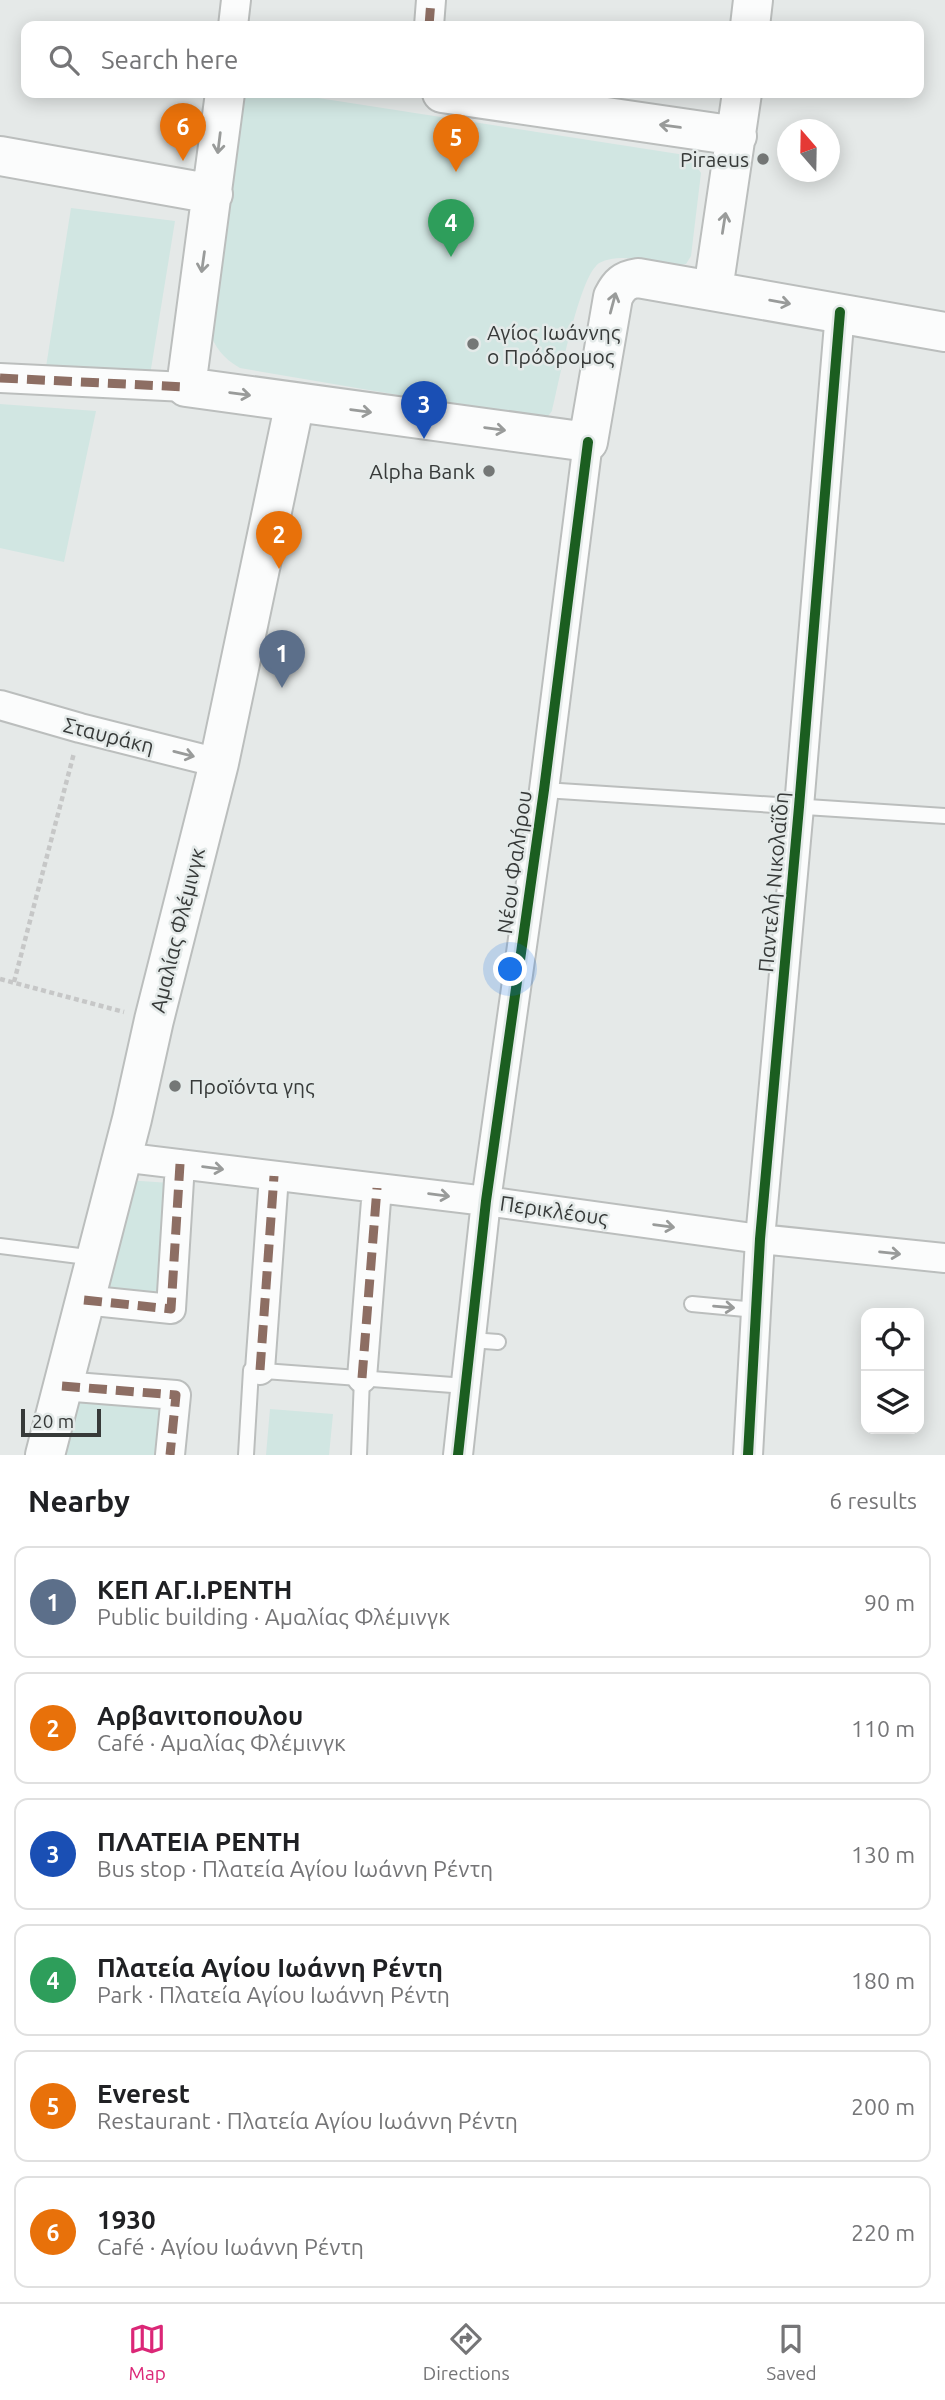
<!DOCTYPE html>
<meta charset="utf-8">
<style>
body{margin:0;font-family:Ubuntu,sans-serif;background:#f6f6f6;color:#202124}
.controls{position:absolute;right:21px;bottom:21px;display:grid;overflow:hidden;border-radius:14px;box-shadow:0 4px 18px #0003}
.controls button{width:63px;height:63px;display:grid;place-items:center;padding:0;border:0;border-bottom:2px solid #e0e0e0;background:#fff;color:#202124;font:35px sans-serif}
.compass{position:absolute;left:777px;top:119px;width:63px;height:63px;border-radius:50%;background:#fff;box-shadow:0 4px 18px #0003;rotate:340deg}
.scale{position:absolute;left:21px;bottom:18px;width:80px;box-sizing:border-box;padding-left:7px;border:4px solid #373a39;border-top:0;font-size:19px;line-height:24px;white-space:nowrap;color:#373a39;-webkit-text-stroke:5px #e4eae9;paint-order:stroke}
.you{position:absolute;left:511px;top:970px;width:24px;height:24px;margin:-18px;border:5px solid #fff;border-radius:50%;background:#1a73e8;box-shadow:0 0 0 10px #1a73e833}
.badge{display:grid;place-items:center;width:46px;height:46px;border-radius:50%;background:#db2777;color:#fff;font-size:23px;font-weight:700}
.pin{position:absolute;translate:-50% -58px;filter:drop-shadow(0 2px 4px #0008)}
.pin::after{content:'';position:absolute;top:37px;width:24px;height:21px;background:inherit;clip-path:polygon(0 0,100% 0,50% 100%)}
.list{margin:0;padding:0;list-style:none}
h2{display:flex;justify-content:space-between;align-items:center;height:91px;margin:0;padding:0 28px;font-size:30px}
h2 small{font-size:23px;font-weight:400;color:#757577}
.list li{display:grid;grid-template-columns:46px 1fr auto;gap:21px;align-items:center;box-sizing:border-box;height:112px;margin:0 14px 14px;padding:0 14px;border:2px solid #e0e0e0;border-radius:14px}
.list b{display:block;font-size:26px;white-space:nowrap}
.list p{margin:0;font-size:23px;white-space:nowrap;color:#757577}
.list em{font-size:23px;font-style:normal;color:#757577}
.icon{flex:none;width:38px;height:38px;fill:none;stroke:currentColor;stroke-width:2;stroke-linecap:round;stroke-linejoin:round}
.map{position:relative;flex:none;width:945px;height:1455px;overflow:hidden}
.search{position:absolute;background:#fff;box-shadow:0 4px 18px #0003;left:21px;right:21px;top:21px;height:77px;display:flex;align-items:center;gap:18px;box-sizing:border-box;padding:0 24px;border-radius:14px;color:#757577;font-size:26px}
.sheet{height:847px;background:#fff}
nav{display:flex;justify-content:space-around;align-items:center;box-sizing:border-box;height:98px;border-top:2px solid #e0e0e0;background:#fff;font-size:19px;color:#757577}
nav a{display:grid;justify-items:center;gap:4px}
nav .on{color:#db2777}
.map>svg:first-child{display:block}
.green{fill:#d1e6e2}
.lines{fill:none;stroke-linecap:round;stroke-linejoin:round}
.lane-casing{stroke:#bbbebd;stroke-width:18}
.street-casing{stroke:#bbbebd;stroke-width:32}
.secondary-casing{stroke:#bbbebd;stroke-width:42}
.path{stroke:#c6c7c7;stroke-width:4.5;stroke-dasharray:5 3.5;stroke-linecap:butt}
.lane{stroke:#fbfcfc;stroke-width:14}
.street{stroke:#fbfcfc;stroke-width:28}
.secondary{stroke:#fbfcfc;stroke-width:38}
.quiet{stroke:#8d6e63;stroke-width:9;stroke-dasharray:18 9;stroke-linecap:butt}
.cycleway-casing{stroke:#e4eae9;stroke-width:15}
.cycleway{stroke:#1b5e20;stroke-width:10}
.oneway{stroke:#999b9a}
.poi-dot{fill:#747776;stroke:#e4eae9;stroke-width:2.5}
.labels{text-anchor:middle;dominant-baseline:central;stroke-width:5;stroke-linejoin:round;paint-order:stroke}
.poi-label{font-size:21px;fill:#373a39;stroke:#e4eae9;text-anchor:end}
.street-label{font-size:21px;fill:#373a39;stroke:#e4eae9}
</style>
<div class="map">
<svg width="945" height="1455" viewBox="0 0 945 1455">
<rect width="100%" height="100%" fill="#e5e9e8"/>
<!-- green -->
<path class="green" d="M244,93H286L685,155L693,161L701,173L691,256L686,264C661,269 636,254 611,259C606,260 599,262 596,266C578,284 559,382 552,411L545,420L240,368C223,358 215,348 209,330L236,100Z
M71,208L175,221L150,375L46,367Z
M0,404L96,411L64,562L0,548Z
M126,1180L170,1183L163,1298L106,1295Z
M76,1398L161,1405L156,1455H61Z
M270,1409L333,1414L329,1455H266Z"/>
<g class="lines">
<!-- lane casing -->
<g class="lane-casing">
<path id="lane" d="M544,790L945,816
M0,1246L95,1258
M692,1304L756,1310
M471,1340L498,1342
M246,1455L251,1370L466,1386
M359,1455L362,1378"/>
</g>
<!-- street casing -->
<g class="street-casing">
<path id="street" d="M233,26L236,0
M429,26L431,0
M0,378L186,387
M0,705L80,728L219,763
M121,1157L486,1201L760,1239L945,1258
M84,1300L171,1309L180,1164
M260,1370L274,1176
M362,1378L377,1188
M62,1386L176,1395L170,1455
M458,1455L486,1201L544,790L588,442
M748,1455L760,1239L799,807L840,312"/>
</g>
<!-- secondary casing -->
<g class="secondary-casing">
<path id="secondary" d="M750,26L753,0
M225,93L186,387L588,442L613,297C619,285 624,280 638,278L945,332
M442,93L737,136
M0,156L213,194
M713,290L742,93
M45,1455L132,1119L154,1020L219,763L295,402"/>
</g>
<!-- path -->
<path class="path" d="M0,979L124,1012
M14,982L74,753"/>
<!-- lane -->
<use href="#lane" class="lane"/>
<!-- street -->
<use href="#street" class="street"/>
<!-- secondary -->
<use href="#secondary" class="secondary"/>
<!-- quiet -->
<path class="quiet" d="M429,26L431,0
M0,378L186,387
M84,1300L171,1309L180,1164
M260,1370L274,1176
M362,1378L377,1188
M62,1386L176,1395L170,1455"/>
<!-- cycleway casing -->
<g class="cycleway-casing">
<path id="cycleway" d="M458,1455L486,1201L544,790L588,442
M748,1455L760,1239L799,807L840,312"/>
</g>
<!-- cycleway -->
<use href="#cycleway" class="cycleway"/>
</g>
<!-- one-way arrows -->
<defs><path id="oneway-shaft" d="M-6 0H5M1.5-3L5.5 0L1.5 3" fill="none" stroke-width="1.6" stroke-linecap="round" stroke-linejoin="round" transform="scale(1.75)"/></defs>
<g class="oneway">
<use href="#oneway-shaft" transform="translate(670 126) rotate(-172)"/>
<use href="#oneway-shaft" transform="translate(219 143) rotate(97)"/>
<use href="#oneway-shaft" transform="translate(724 223) rotate(-81)"/>
<use href="#oneway-shaft" transform="translate(203 262) rotate(98)"/>
<use href="#oneway-shaft" transform="translate(780 302) rotate(10)"/>
<use href="#oneway-shaft" transform="translate(613 303) rotate(-75)"/>
<use href="#oneway-shaft" transform="translate(240 394) rotate(8)"/>
<use href="#oneway-shaft" transform="translate(361 411) rotate(8)"/>
<use href="#oneway-shaft" transform="translate(495 429) rotate(8)"/>
<use href="#oneway-shaft" transform="translate(184 754) rotate(14)"/>
<use href="#oneway-shaft" transform="translate(213 1168) rotate(7)"/>
<use href="#oneway-shaft" transform="translate(439 1195) rotate(7)"/>
<use href="#oneway-shaft" transform="translate(664 1226) rotate(8)"/>
<use href="#oneway-shaft" transform="translate(890 1253) rotate(6)"/>
<use href="#oneway-shaft" transform="translate(724 1307) rotate(5)"/>
</g>
<!-- markers -->
<g class="poi-dot">
<circle cx="763" cy="159" r="7"/>
<circle cx="473" cy="344" r="7"/>
<circle cx="489" cy="471" r="7"/>
<circle cx="175" cy="1086" r="7"/>
</g>
<g class="labels">
<!-- poi labels -->
<g class="poi-label">
<text x="749" y="159">Piraeus</text>
<text x="487" y="332" text-anchor="start">Αγίος Ιωάννης<tspan x="487" dy="24">ο Πρόδρομος</tspan></text>
<text x="475" y="471">Alpha Bank</text>
<text x="189" y="1086" text-anchor="start">Προϊόντα γης</text>
</g>
<!-- street labels -->
<g class="street-label">
<text transform="translate(109 735) rotate(14)">Σταυράκη</text>
<text transform="translate(514 862) rotate(-82)">Νέου Φαλήρου</text>
<text transform="translate(773 882) rotate(-85)">Παντελή Νικολαΐδη</text>
<text transform="translate(177 930) rotate(-76)">Αμαλίας Φλέμινγκ</text>
<text transform="translate(554 1210) rotate(8)">Περικλέους</text>
</g>
</g>
</svg>
<div class="controls">
<button><svg class="icon" aria-label="locate" viewBox="0 0 24 24"><circle cx="12" cy="12" r="6"/><path d="M12 2v4M12 18v4M2 12h4M18 12h4"/></svg></button>
<button><svg class="icon" aria-label="layers" viewBox="0 0 24 24"><path d="M12 4l9 5-9 5-9-5zM3 14l9 5 9-5"/></svg></button>
</div>
<svg class="compass" viewBox="-18 -18 36 36"><path d="M0-13l5 13h-10z" fill="#e53935"/><path d="M0 13l5-13h-10z" fill="#757577"/></svg>
<div class="scale">20 m</div>
<div class="you"></div>
<div class="pin badge" style="left:282px;top:688px;background:#5c6f8a">1</div>
<div class="pin badge" style="left:279px;top:569px;background:#e8710a">2</div>
<div class="pin badge" style="left:424px;top:439px;background:#1a4fb4">3</div>
<div class="pin badge" style="left:451px;top:257px;background:#2e9e5b">4</div>
<div class="pin badge" style="left:456px;top:172px;background:#e8710a">5</div>
<div class="pin badge" style="left:183px;top:161px;background:#e8710a">6</div>
<div class="search"><svg class="icon" aria-label="search" viewBox="0 0 24 24"><circle cx="10" cy="10" r="6"/><path d="M15 15l6 6"/></svg>Search here</div>
</div>
<section class="sheet">
<h2>Nearby<small>6 results</small></h2>
<ul class="list">
<li><span class="badge" style="background:#5c6f8a">1</span><div><b>ΚΕΠ ΑΓ.Ι.ΡΕΝΤΗ</b><p>Public building · Αμαλίας Φλέμινγκ</p></div><em>90 m</em></li>
<li><span class="badge" style="background:#e8710a">2</span><div><b>Αρβανιτοπουλου</b><p>Café · Αμαλίας Φλέμινγκ</p></div><em>110 m</em></li>
<li><span class="badge" style="background:#1a4fb4">3</span><div><b>ΠΛΑΤΕΙΑ ΡΕΝΤΗ</b><p>Bus stop · Πλατεία Αγίου Ιωάννη Ρέντη</p></div><em>130 m</em></li>
<li><span class="badge" style="background:#2e9e5b">4</span><div><b>Πλατεία Αγίου Ιωάννη Ρέντη</b><p>Park · Πλατεία Αγίου Ιωάννη Ρέντη</p></div><em>180 m</em></li>
<li><span class="badge" style="background:#e8710a">5</span><div><b>Everest</b><p>Restaurant · Πλατεία Αγίου Ιωάννη Ρέντη</p></div><em>200 m</em></li>
<li><span class="badge" style="background:#e8710a">6</span><div><b>1930</b><p>Café · Αγίου Ιωάννη Ρέντη</p></div><em>220 m</em></li>
</ul>
</section>
<nav>
<a class="on"><svg class="icon" aria-label="map" viewBox="0 0 24 24"><path d="M3 6l6-2 6 2 6-2v14l-6 2-6-2-6 2zM9 4v14M15 6v14"/></svg>Map</a>
<a><svg class="icon" aria-label="directions" viewBox="0 0 24 24"><path d="M12 3l9 9-9 9-9-9zM9 14v-3h6M13 9l2 2-2 2"/></svg>Directions</a>
<a><svg class="icon" aria-label="saved" viewBox="0 0 24 24"><path d="M7 4h10v16l-5-4-5 4z"/></svg>Saved</a>
</nav>
